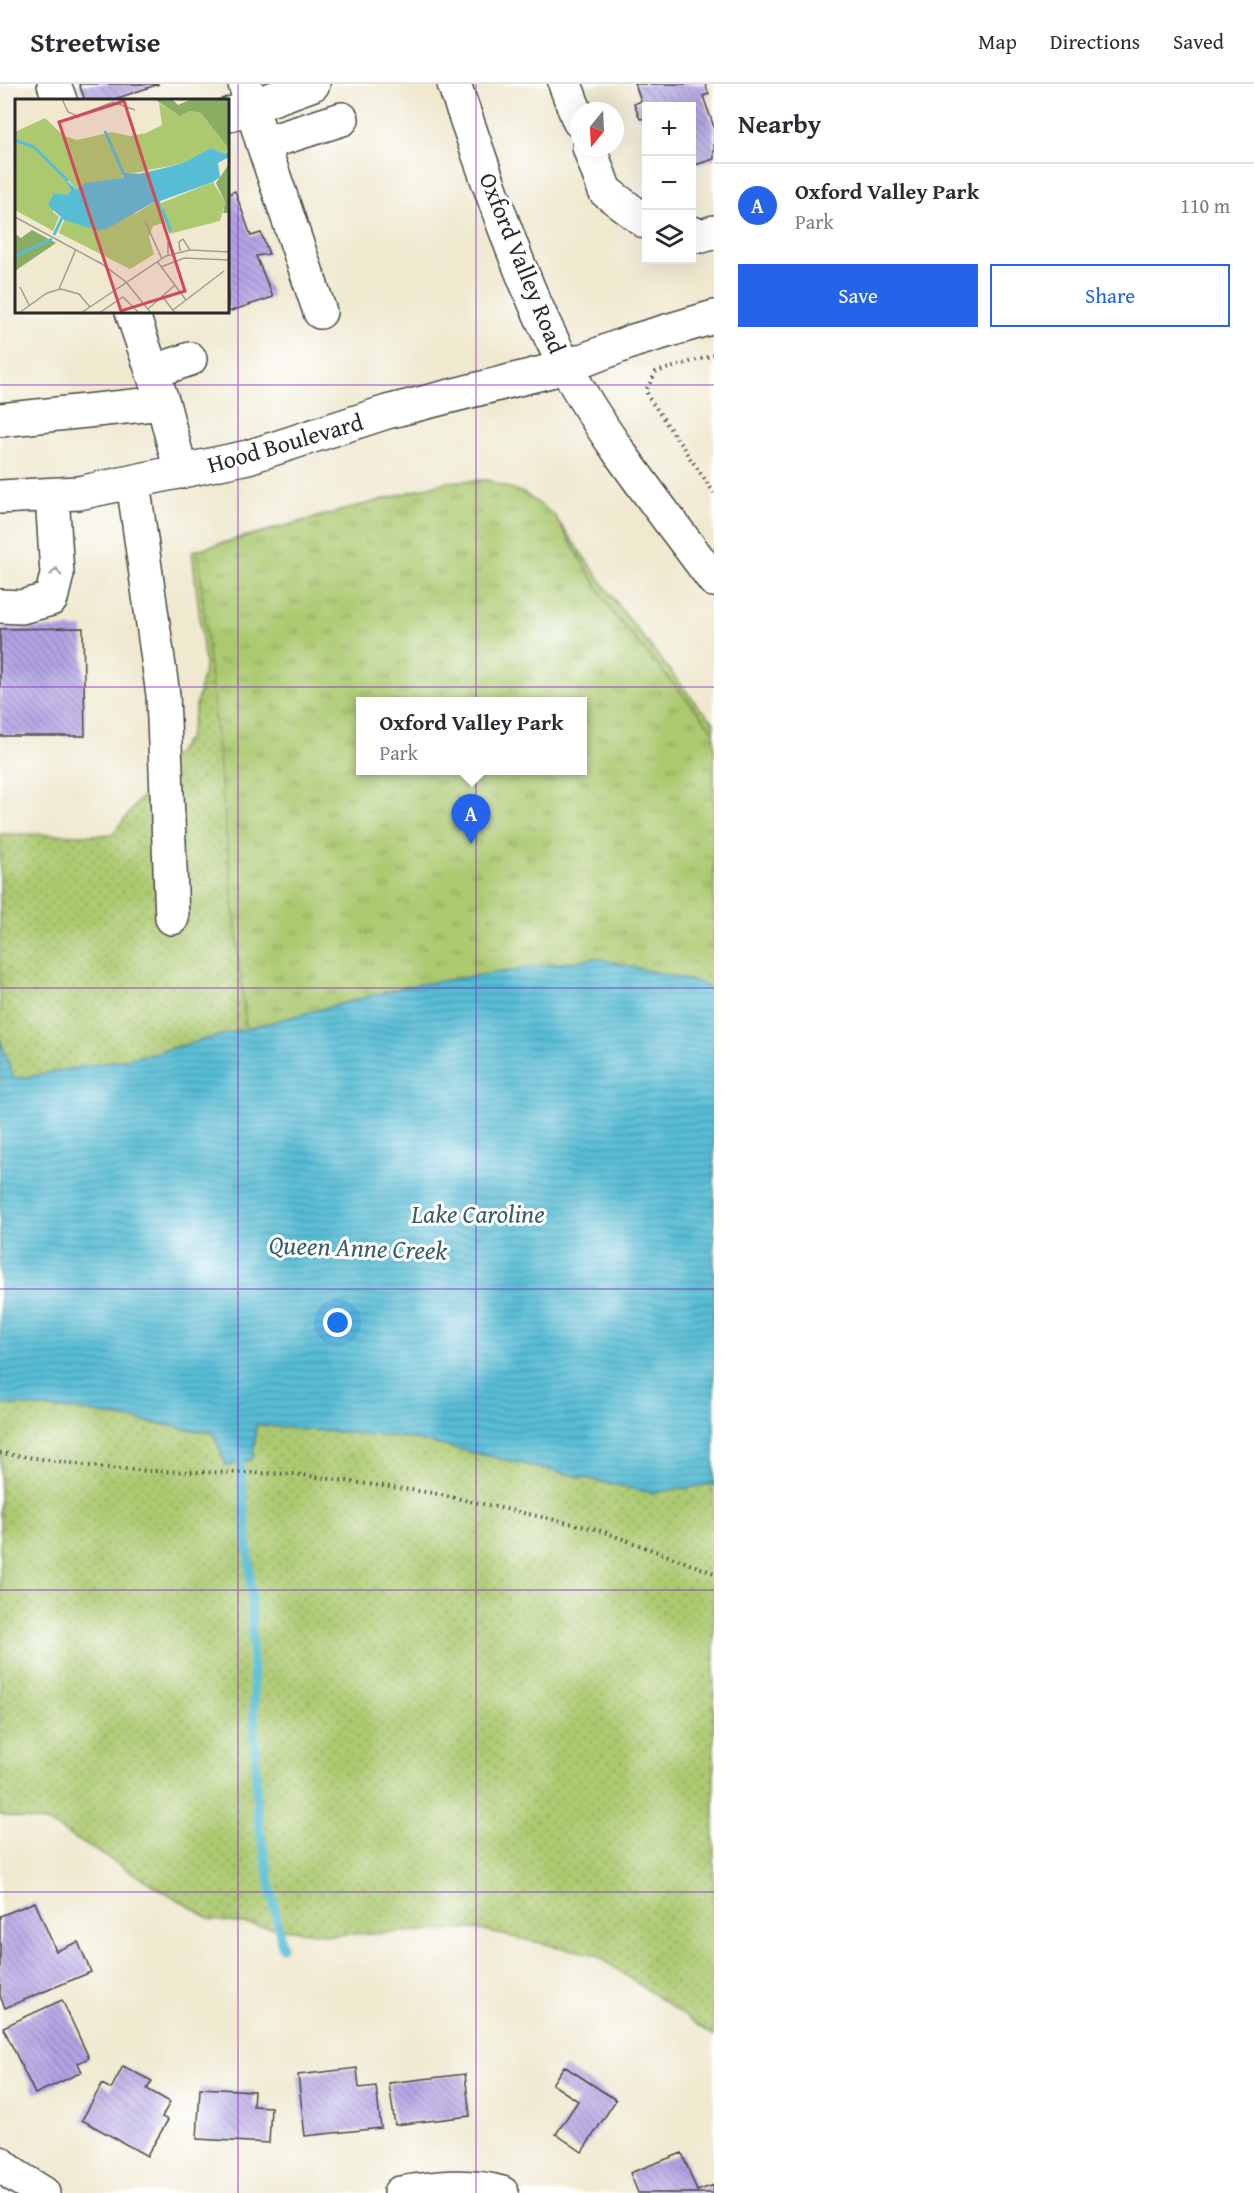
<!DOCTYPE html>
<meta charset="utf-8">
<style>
body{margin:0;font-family:"Gentium Book Plus",serif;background:#f2f2f3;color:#2b2b33}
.controls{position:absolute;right:18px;top:18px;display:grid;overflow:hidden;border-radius:0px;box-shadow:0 6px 24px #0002}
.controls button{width:54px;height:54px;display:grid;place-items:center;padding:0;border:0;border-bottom:2px solid #e1e1e2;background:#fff;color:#2b2b33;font:30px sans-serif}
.compass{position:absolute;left:570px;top:18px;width:54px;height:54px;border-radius:50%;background:#fff;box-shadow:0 6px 24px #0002;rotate:198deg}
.you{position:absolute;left:338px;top:1239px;width:21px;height:21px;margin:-15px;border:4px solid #fff;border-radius:50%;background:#1a73e8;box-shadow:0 0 0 9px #1a73e833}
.badge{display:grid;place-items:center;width:39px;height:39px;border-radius:50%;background:#2563eb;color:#fff;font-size:20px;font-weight:700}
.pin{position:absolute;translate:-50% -50px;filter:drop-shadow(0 2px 3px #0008)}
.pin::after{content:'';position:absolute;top:32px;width:21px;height:18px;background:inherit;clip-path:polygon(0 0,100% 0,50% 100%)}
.popup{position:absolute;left:356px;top:613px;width:231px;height:78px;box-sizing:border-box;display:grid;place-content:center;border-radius:0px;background:#fff;filter:drop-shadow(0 2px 4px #0005);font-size:20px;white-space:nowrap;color:#7c7c81}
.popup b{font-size:22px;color:#2b2b33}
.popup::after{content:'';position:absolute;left:50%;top:100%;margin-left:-12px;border:12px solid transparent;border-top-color:#fff}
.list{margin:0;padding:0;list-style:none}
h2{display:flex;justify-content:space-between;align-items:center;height:78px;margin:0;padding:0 24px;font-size:26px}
h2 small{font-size:20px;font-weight:400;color:#7c7c81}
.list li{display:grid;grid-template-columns:39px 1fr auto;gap:18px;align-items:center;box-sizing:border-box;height:84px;padding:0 24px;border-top:2px solid #e1e1e2}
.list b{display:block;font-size:22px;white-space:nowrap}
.list p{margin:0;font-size:20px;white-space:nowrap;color:#7c7c81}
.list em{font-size:20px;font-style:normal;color:#7c7c81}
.actions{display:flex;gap:12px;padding:18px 24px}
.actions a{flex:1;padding:14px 0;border:2px solid #2563eb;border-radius:0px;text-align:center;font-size:21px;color:#2563eb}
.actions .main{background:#2563eb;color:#fff}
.icon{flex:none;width:33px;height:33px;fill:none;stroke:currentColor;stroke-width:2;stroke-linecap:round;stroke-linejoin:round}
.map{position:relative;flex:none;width:714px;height:2109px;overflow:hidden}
header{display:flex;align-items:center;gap:36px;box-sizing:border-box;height:84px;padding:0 30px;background:#fff;border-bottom:2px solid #e1e1e2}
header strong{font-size:28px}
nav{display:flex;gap:33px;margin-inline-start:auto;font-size:21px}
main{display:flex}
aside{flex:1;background:#fff}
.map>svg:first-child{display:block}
.grass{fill:url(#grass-dots);stroke:#6c7a4e;stroke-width:1.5;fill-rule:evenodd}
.park{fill:url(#park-tufts);stroke:#6c7a4e;stroke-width:1.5;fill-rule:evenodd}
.water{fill:url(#water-rules);stroke:#417480;stroke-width:1.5}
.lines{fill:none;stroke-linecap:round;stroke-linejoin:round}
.stream{stroke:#57bdd5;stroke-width:9}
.building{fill:url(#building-back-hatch)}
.minor-casing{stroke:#494844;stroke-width:36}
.major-casing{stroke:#494844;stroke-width:36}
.path{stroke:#494844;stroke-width:4;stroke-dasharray:1.5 4.5;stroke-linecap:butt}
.minor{stroke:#fff;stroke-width:33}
.major{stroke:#fff;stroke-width:33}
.oneway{stroke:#a0a0a0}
.grid{fill:none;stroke:#7b2cbf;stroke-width:1.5;stroke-opacity:0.55}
.labels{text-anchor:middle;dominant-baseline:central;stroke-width:6;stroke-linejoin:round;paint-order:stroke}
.street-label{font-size:24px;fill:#2b2b2b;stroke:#fff}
.water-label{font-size:26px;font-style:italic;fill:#3a5e66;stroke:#fff}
.inset-river{fill:none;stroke:#57bdd5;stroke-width:3}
.inset-road{fill:none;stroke:#a19d8e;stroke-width:1.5}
.view{fill:#d1495b;fill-opacity:0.15;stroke:#d1495b;stroke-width:3}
.inset-edge{fill:none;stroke:#2b2b2b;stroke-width:3}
</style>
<header>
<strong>Streetwise</strong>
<nav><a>Map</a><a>Directions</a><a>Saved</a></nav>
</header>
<main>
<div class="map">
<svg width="714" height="2109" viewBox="0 0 714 2109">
<defs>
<pattern id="grass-dots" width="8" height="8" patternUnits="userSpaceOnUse" patternTransform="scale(1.5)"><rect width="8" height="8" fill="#acc970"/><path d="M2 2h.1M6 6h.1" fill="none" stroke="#8ca35c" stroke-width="1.8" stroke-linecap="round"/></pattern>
<pattern id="park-tufts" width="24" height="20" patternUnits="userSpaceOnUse" patternTransform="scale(1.5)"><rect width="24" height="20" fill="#acc970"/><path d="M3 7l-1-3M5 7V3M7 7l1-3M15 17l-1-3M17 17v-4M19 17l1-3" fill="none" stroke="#8ca35c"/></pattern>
<pattern id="water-rules" width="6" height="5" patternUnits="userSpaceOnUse" patternTransform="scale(1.5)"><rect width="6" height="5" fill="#57bdd5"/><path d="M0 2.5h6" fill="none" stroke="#489aad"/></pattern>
<pattern id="building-back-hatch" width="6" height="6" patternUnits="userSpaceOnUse" patternTransform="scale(1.5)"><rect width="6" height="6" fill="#b2a3e3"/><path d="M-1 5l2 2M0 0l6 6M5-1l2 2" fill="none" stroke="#9185b8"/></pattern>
</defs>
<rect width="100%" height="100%" fill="#fff"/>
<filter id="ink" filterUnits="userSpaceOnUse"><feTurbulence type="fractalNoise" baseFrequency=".0167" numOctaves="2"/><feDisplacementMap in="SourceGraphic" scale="12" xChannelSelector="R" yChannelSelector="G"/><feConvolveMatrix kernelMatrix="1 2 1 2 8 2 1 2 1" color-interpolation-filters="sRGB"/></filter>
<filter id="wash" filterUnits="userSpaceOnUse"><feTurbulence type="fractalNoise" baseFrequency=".008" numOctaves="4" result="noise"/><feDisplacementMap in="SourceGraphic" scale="24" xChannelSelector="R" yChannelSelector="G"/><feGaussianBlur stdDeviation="1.35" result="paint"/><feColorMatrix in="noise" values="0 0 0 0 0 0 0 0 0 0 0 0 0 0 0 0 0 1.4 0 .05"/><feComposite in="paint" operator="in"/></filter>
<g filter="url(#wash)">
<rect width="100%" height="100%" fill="#f0e9d0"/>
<!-- grass -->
<path class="grass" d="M487,396L525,410L554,431L624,529L698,622L714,638V907L704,900L596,874L413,901L142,972L14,995L0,956V750L112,751L189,653L205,582L192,467L447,398ZM360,618H582V686H360Z
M0,1320L84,1327L214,1350L226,1382L253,1375L256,1341L409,1354L651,1409L714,1400V1952L596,1871L475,1845L331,1851L212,1836L49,1739L0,1731Z"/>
<!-- park -->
<path class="park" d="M487,396L525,410L554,431L615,532L714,647V907L704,900L596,874L404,903L246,945L198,466L447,398ZM360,618H582V686H360Z"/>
<!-- water -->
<path class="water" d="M596,874L704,900L714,907V1400L651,1409L409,1354L256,1341L253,1375L226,1382L214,1349L84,1327L0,1320V954L14,995L142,972L413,901Z"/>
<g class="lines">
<!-- stream -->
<path class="stream" d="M239,1367L250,1483L257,1730L282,1863"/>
</g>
<g id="blocks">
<!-- building -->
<path class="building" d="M79,0H159L112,16H85Z
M635,0H705L709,10L703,12L714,43V75L692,82V22H646V34L640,35L634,20L641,17Z
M235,107L251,152L261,149L269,170L256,172L273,213L228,228V110Z
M83,544L85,652H0V545Z
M35,1818L56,1867L78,1858L91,1888L5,1924L0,1912V1832Z
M62,1916L89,1974L78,1979L82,1988L35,2010L3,1943Z
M123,1982L152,1997L147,2005L170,2018L162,2033L168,2036L147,2072L82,2036L102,2000L111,2005Z
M564,1982L616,2016L582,2068L556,2050L578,2017L552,2000Z
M357,1984L359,2004L376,2002L381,2044L305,2052L298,1991Z
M465,1990L470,2032L395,2041L389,1999Z
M200,2004L254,2007L253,2022L271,2023L269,2059L197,2055Z
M682,2069L697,2107L714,2101V2109H638L630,2089Z"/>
</g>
</g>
<g filter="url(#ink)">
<use href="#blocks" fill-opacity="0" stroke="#494844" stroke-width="1.5"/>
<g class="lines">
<!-- minor casing -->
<g class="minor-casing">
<path id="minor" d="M54,0L60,16
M245,0L263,60L342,35
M565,0L579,37
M228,31L313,0
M263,60L320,228
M589,63L605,107L646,138
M692,149L702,152L714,148
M132,228L163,319L181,388
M152,288L190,275
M0,336L163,319
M133,398L163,611L172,834
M0,413L79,409L248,373L387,328L566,283L633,257L714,233
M0,522L21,523L51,515L57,490L52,411
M0,2079L14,2091L43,2109
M400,2109C435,2104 468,2099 502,2109"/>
</g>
<!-- major casing -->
<g class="major-casing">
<path id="major" d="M454,0C488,95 518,195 566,283C607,359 663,427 714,496"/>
</g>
<!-- path -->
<path class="path" d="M714,271L656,288L646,306L649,314L714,409
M0,1369L98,1383L149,1387L295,1390L433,1409L596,1445L714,1489"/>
<!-- minor -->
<use href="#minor" class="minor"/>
<!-- major -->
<use href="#major" class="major"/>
</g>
<!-- one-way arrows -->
<defs><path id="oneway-chevron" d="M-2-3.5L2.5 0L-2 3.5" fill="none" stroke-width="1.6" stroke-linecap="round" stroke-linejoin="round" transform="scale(1.5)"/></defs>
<use class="oneway" href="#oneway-chevron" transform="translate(56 488) rotate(-86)"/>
</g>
<!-- grid -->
<path class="grid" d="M238,0V2109M476,0V2109M0,301H714M0,603H714M0,904H714M0,1205H714M0,1506H714M0,1808H714"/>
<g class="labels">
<!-- street labels -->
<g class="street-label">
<text transform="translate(523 179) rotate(68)">Oxford Valley Road</text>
<text transform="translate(285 359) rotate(-16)">Hood Boulevard</text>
</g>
<!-- water labels -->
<g class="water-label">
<text x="478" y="1129">Lake Caroline</text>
<text transform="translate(358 1163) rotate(2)">Queen Anne Creek</text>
</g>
</g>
<!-- overview -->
<g transform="translate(15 15)">
<rect width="214" height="214" fill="#f0e9d0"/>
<path d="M144,4L165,17L175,12L186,14L214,50L209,55L196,49L166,65L107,76L108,79L62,91L52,80L57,92L52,96L39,94L38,113L44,118L38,132L0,111V33L30,19L49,37L62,41L97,33L115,37L131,34L147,26ZM198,83L210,103L205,122L154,135L150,124L138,127L134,138L139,155L115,170L44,134L50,120L81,131L107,123L140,103L144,105Z" fill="#acc970"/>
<path d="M139,0H157L163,6L177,0H214V50L186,14L175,12L165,17ZM214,65V114H208L210,103L201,84ZM17,131L41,144L0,172V135L6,139Z" fill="#89ad62"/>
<path d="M120,114L139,155L115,170L44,133L50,120L81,131Z" fill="#acc970"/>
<path d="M196,49L209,55L214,52V58L203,64L205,78L198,83L145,102L146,111L139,103L91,130L81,131L49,121L33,106L39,94L52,96L56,92L51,81L62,91L70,84L108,79L109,74L124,75L166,65Z" fill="#57bdd5"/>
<path class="inset-river" d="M90,32L109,76M0,41L19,48L53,82M147,110L156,132M39,136L47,119M0,157L37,140"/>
<path class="inset-road" d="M47,0L53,13L62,17L98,3L120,11M0,118L87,165L111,183L136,214M130,122L147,160M165,152L164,143L168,140L175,151M153,156V145L159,154M142,162L171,201M146,168L169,159L215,161M5,188L14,206M44,190L61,150M147,197L160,214M133,210L160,186M158,211L209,172M4,214L32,194L46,190L64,195L75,208M66,214L151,157L175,151L215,153M84,214L108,198L124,214"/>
<path class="view" d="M109,2L170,192L106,212L44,23Z"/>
<rect width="214" height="214" class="inset-edge"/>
</g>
</svg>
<div class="controls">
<button>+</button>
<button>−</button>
<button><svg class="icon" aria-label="layers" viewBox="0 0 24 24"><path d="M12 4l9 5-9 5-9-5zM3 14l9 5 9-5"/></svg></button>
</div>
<svg class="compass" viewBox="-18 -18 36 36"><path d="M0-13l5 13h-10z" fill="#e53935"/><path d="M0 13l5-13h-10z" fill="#7c7c81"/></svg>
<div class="you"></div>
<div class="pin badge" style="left:471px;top:760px">A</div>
<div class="popup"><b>Oxford Valley Park</b>Park</div>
</div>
<aside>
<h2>Nearby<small></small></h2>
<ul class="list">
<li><span class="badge">A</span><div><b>Oxford Valley Park</b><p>Park</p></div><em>110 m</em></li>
</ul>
<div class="actions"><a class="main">Save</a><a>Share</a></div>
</aside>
</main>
